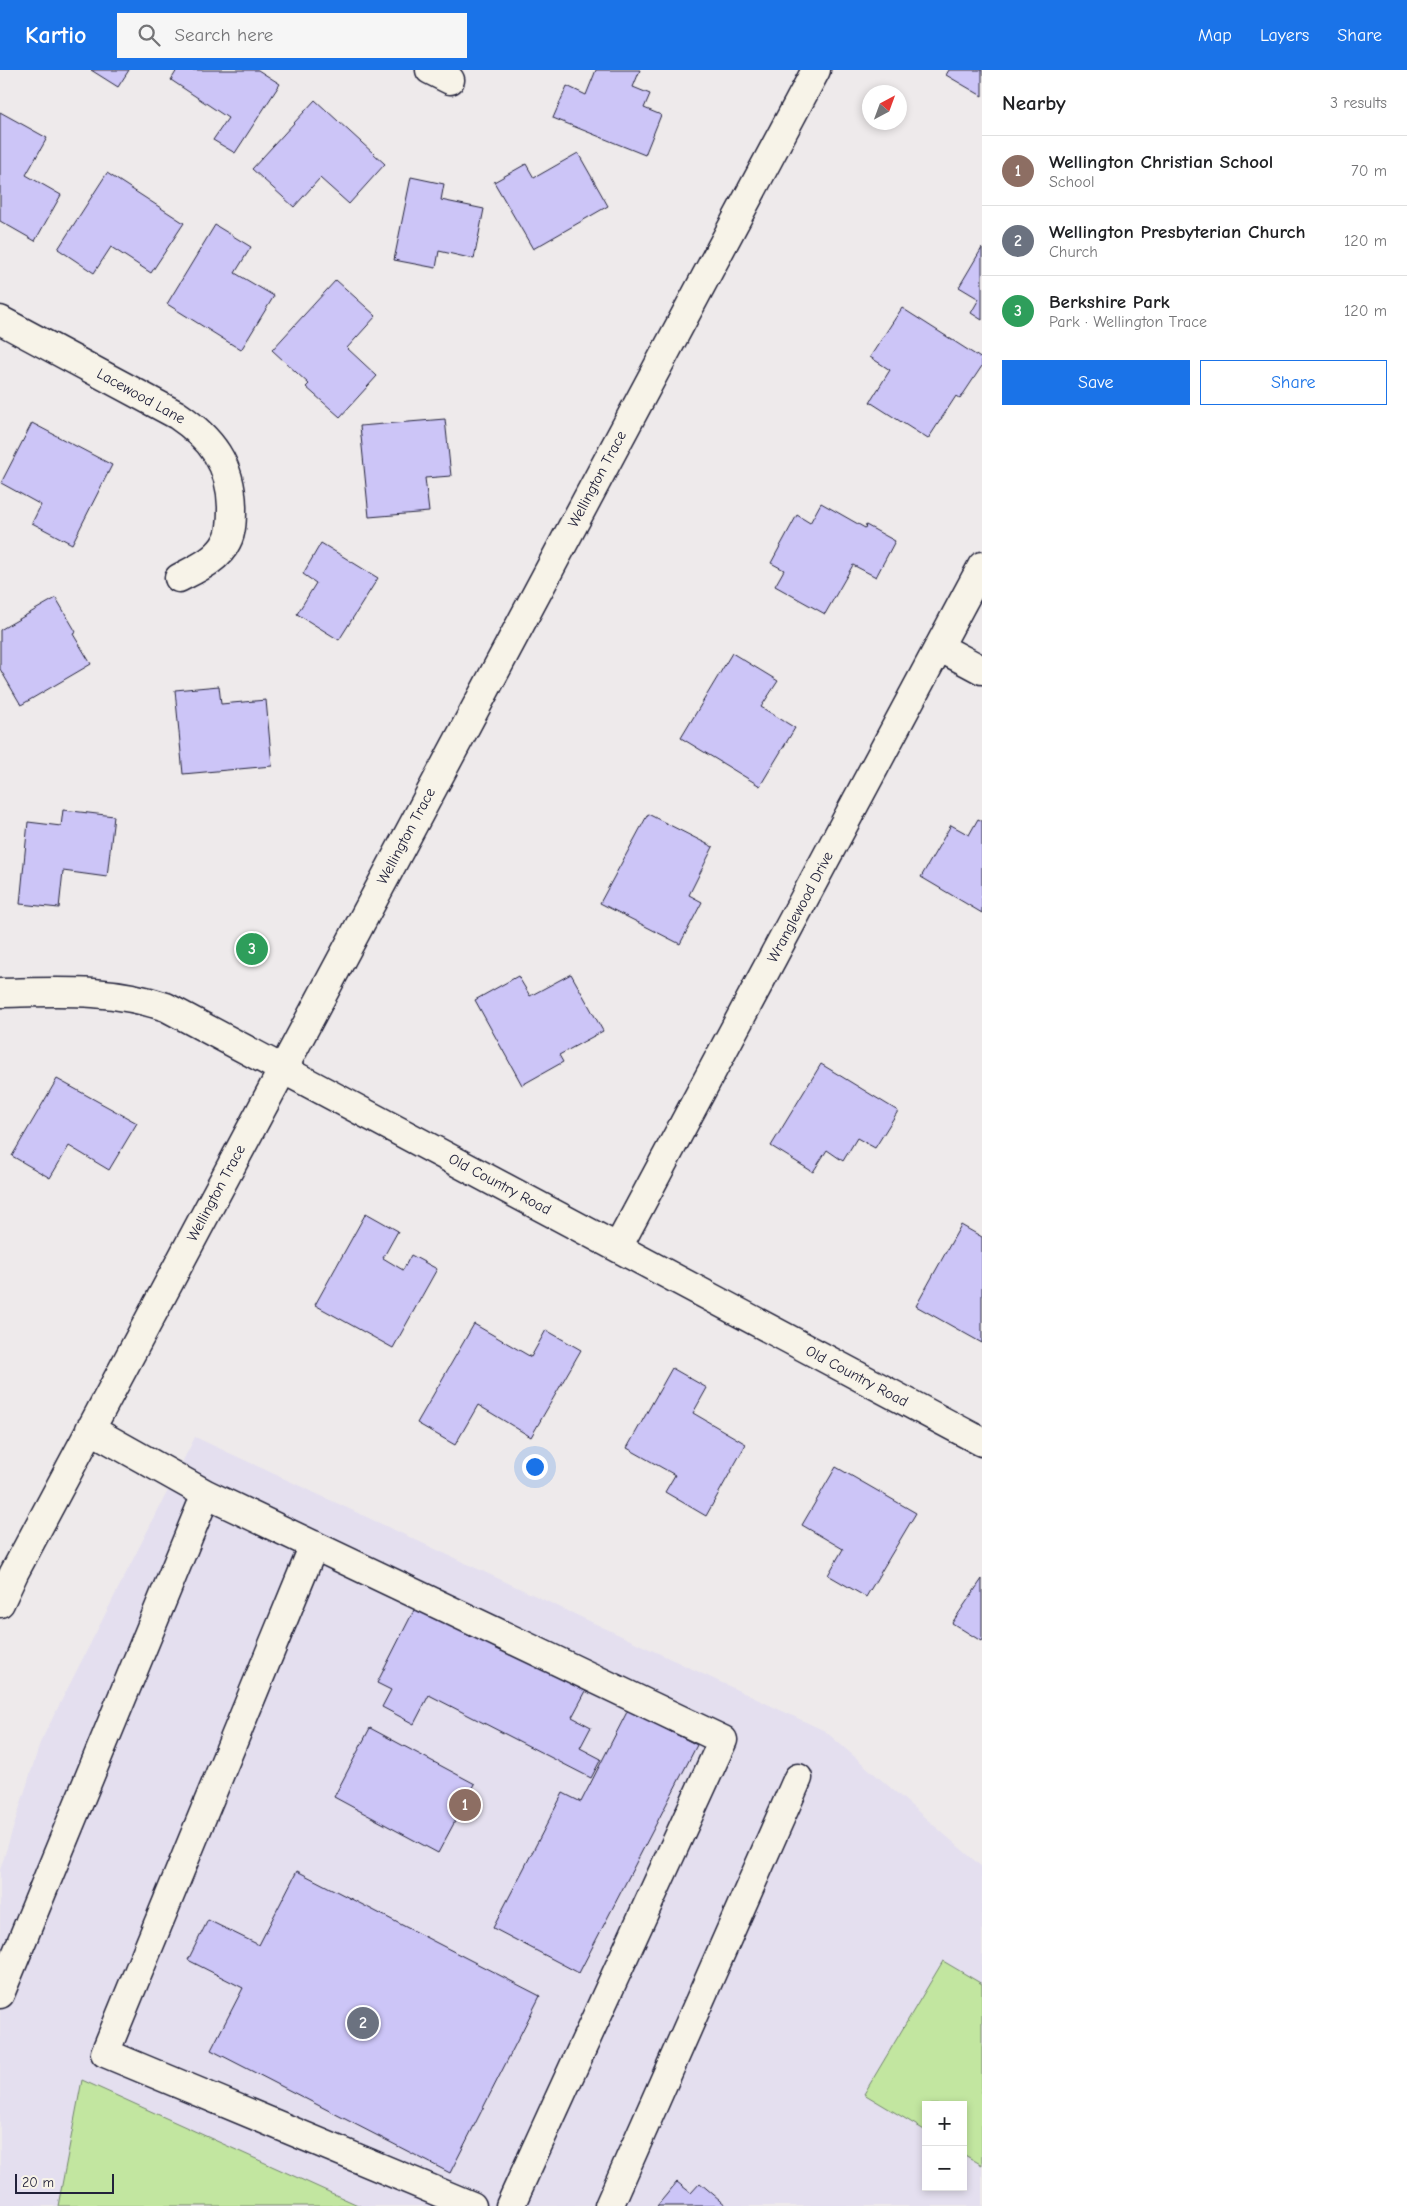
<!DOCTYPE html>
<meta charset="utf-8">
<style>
body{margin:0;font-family:"Comic Neue",sans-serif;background:#f6f6f6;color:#202124}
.controls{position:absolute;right:15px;bottom:15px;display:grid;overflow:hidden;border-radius:0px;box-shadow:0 2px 8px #0003}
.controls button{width:45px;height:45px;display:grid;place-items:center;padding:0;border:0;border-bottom:1px solid #e0e0e0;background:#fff;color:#202124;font:25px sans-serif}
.compass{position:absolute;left:862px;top:15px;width:45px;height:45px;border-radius:50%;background:#fff;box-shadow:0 2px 8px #0003;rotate:41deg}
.scale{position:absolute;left:15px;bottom:12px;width:99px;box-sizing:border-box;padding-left:5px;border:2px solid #22223b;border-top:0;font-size:14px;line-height:18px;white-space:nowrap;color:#22223b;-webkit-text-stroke:4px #f7f3e8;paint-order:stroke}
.you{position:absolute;left:534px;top:1396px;width:18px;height:18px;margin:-12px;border:4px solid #fff;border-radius:50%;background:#1a73e8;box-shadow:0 0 0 8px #1a73e833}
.badge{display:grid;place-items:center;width:32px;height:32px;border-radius:50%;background:#1a73e8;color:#fff;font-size:16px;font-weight:700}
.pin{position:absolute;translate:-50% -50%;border:2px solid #fff;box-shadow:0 1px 5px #0006}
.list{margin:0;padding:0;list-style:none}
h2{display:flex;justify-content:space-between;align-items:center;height:65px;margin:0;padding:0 20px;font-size:21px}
h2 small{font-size:16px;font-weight:400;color:#757577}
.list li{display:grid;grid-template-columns:32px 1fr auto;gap:15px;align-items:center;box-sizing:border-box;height:70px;padding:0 20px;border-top:1px solid #e0e0e0}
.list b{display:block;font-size:19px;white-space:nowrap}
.list p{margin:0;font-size:16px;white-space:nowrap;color:#757577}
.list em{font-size:16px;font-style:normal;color:#757577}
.actions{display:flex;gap:10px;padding:15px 20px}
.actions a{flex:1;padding:11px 0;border:1px solid #1a73e8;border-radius:0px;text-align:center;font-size:18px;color:#1a73e8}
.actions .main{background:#1a73e8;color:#fff}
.icon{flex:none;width:28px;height:28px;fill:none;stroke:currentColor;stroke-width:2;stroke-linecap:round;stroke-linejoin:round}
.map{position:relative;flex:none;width:982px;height:2136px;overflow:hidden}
header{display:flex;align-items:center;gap:30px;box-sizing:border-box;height:70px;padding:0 25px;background:#1a73e8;color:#fff}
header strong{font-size:24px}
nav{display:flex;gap:28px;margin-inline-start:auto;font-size:18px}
.search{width:350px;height:45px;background:#f6f6f6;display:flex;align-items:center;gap:12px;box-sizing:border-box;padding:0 18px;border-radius:0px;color:#757577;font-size:19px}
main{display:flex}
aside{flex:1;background:#fff}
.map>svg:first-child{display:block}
.built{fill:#e4dfef;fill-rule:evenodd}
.green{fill:#c2e6a0;stroke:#72846e}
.building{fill:#ccc5f7;stroke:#22223b}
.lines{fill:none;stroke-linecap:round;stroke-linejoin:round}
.minor-casing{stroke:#22223b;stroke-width:31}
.minor{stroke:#f7f3e8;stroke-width:28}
.labels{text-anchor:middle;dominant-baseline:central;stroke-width:4.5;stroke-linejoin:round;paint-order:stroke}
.street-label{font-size:15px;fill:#22223b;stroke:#f7f3e8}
</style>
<header>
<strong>Kartio</strong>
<div class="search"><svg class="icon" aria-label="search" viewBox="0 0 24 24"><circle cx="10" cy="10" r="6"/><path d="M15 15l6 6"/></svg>Search here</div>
<nav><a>Map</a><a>Layers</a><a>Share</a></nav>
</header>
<main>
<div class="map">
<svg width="982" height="2136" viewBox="0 0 982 2136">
<rect width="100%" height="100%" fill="#eeeaeb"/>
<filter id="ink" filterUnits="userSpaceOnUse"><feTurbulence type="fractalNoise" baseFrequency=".02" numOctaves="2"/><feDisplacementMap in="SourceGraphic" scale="10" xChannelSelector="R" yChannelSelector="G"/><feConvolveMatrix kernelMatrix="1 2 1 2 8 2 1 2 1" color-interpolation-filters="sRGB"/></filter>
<g filter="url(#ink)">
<!-- built -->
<path class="built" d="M195,1367L825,1661L982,1797V2136H0V1800L40,1673ZM926,2035H963V2117H926Z"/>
<!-- green -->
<path class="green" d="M943,1891L982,1914V2095L963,2084V2035H926V2061L864,2024Z
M82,2010L360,2136H58Z"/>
<!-- building -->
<path class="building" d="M91,0H129L118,17Z
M177,0H258L280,14L235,83L213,70L228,48L171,10Z
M596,0H640L633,17L650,24L644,38L661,45L645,85L553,48L567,16L586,25Z
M949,0H982V26L946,5Z
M315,30L385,94L349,134L320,108L294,137L252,99Z
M0,42L47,68L26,105L61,125L35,171L0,151Z
M578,83L608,136L533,179L494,112L526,94L534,108Z
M107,103L184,153L151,203L111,177L94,203L58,179Z
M411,107L444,114L441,130L484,139L474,189L439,181L436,198L394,190Z
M215,155L251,177L235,203L274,226L241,280L167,234Z
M982,178V250L971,243L979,229L959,217Z
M336,210L376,246L347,278L377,306L340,347L306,317L309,314L272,280Z
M902,238L982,289V296L960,329L956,326L928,369L870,332L890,300L870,287Z
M445,349L451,406L425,408L429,442L369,447L360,356Z
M32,353L112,395L72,474L32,453L41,435L1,413Z
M821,433L865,458L866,455L895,471L876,507L853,495L825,544L775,516L784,500L771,493L797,445L810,453Z
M321,473L378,508L339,570L297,544L316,513L303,504Z
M56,528L76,562L73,564L91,594L21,635L0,599V560Z
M732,583L778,611L761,637L795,658L760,716L681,668Z
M219,616L221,634L266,630L272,696L183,704L175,620Z
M63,740L114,746L107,807L63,801L59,838L20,834L28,752L61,756Z
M648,744L713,777L689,825L702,832L680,874L600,833Z
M978,749L982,751V843L921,807L951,755L969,765Z
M571,904L603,961L559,985L563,992L522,1015L475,930L518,906L530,926Z
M821,994L898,1041L875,1078L857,1068L843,1091L827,1080L813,1102L771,1076Z
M57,1009L137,1053L109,1100L69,1076L50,1108L12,1086Z
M366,1143L398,1161L383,1188L403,1200L411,1185L437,1199L393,1278L315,1235Z
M961,1155L982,1167V1273L916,1236Z
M474,1254L531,1287L546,1260L581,1280L531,1367L478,1335L455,1375L417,1353Z
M672,1298L707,1318L693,1343L746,1374L706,1446L665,1422L675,1405L627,1378Z
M836,1397L916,1443L866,1527L828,1505L843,1479L802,1455Z
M982,1509V1569L981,1571L952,1553Z
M417,1534L586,1621L572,1647L591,1657L580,1678L601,1689L591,1708L429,1625L414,1654L382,1637L391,1620L377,1613Z
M628,1640L697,1675L579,1903L493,1858L563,1723L581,1732Z
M370,1658L475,1714L438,1783L334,1727Z
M297,1801L540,1926L450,2103L211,1980L243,1918L188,1890L208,1850L259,1875Z
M677,2112L691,2123L700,2113L727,2136H657Z"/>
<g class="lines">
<!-- minor casing -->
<g class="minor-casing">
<path id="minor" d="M430,0L450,10
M0,250L177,345C211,368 231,394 232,437C232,447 232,462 227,471C218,490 196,499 179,508
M939,577L982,600
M0,923C58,922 109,918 166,937L982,1372
M618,1177L982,496
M90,1359L206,1424L723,1670L510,2136
M314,1475L105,1983L472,2136
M0,1533L14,1503L816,0
M0,1924L206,1424
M609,2136L798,1708"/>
</g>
<!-- minor -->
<use href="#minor" class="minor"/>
</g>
</g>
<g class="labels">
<!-- street labels -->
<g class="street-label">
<text transform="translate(141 326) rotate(29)">Lacewood Lane</text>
<text transform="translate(597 409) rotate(-62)">Wellington Trace</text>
<text transform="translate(406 766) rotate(-62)">Wellington Trace</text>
<text transform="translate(800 837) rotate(-62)">Wranglewood Drive</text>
<text transform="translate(500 1114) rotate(28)">Old Country Road</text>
<text transform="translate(216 1123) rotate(-62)">Wellington Trace</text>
<text transform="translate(857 1306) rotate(28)">Old Country Road</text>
</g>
</g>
</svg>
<div class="controls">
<button>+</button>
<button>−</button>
</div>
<svg class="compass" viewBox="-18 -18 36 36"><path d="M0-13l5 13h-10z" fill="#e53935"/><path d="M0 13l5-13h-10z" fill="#757577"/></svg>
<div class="scale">20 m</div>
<div class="you"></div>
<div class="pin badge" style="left:465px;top:1735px;background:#8d6e63">1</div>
<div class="pin badge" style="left:363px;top:1953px;background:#6b7280">2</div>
<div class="pin badge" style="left:252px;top:879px;background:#2e9e5b">3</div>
</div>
<aside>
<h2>Nearby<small>3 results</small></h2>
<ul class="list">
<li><span class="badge" style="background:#8d6e63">1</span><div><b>Wellington Christian School</b><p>School</p></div><em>70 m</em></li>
<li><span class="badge" style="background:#6b7280">2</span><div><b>Wellington Presbyterian Church</b><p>Church</p></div><em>120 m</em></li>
<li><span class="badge" style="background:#2e9e5b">3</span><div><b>Berkshire Park</b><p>Park · Wellington Trace</p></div><em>120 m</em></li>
</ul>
<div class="actions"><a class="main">Save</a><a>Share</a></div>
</aside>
</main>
